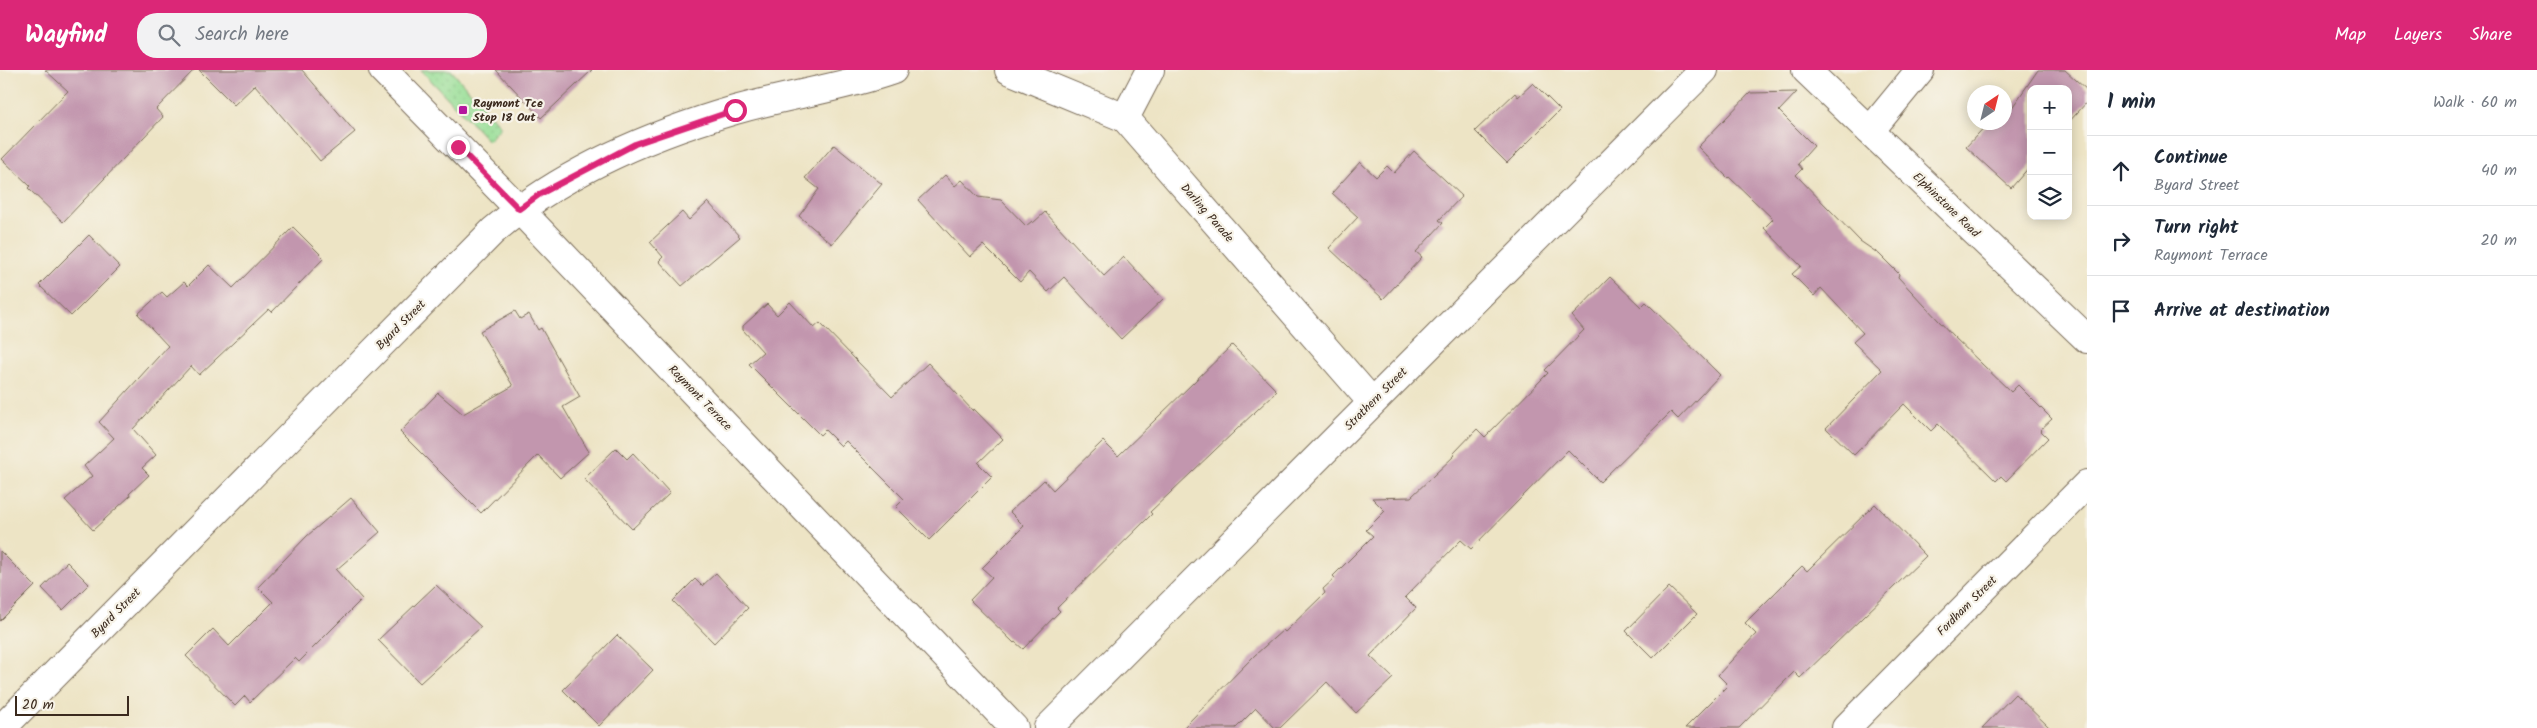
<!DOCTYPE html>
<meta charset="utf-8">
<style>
body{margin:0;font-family:Kalam,sans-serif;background:#f2f2f3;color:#1f2937}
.controls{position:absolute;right:15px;top:15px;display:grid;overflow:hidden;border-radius:10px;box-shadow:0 2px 12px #0003}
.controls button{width:45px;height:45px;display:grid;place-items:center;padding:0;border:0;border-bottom:1px solid #e0e1e3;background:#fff;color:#1f2937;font:25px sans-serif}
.compass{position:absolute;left:1967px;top:15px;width:45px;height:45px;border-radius:50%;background:#fff;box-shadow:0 2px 12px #0003;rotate:35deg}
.scale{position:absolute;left:15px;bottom:12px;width:114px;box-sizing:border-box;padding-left:5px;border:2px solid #3b2a1e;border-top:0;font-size:14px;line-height:18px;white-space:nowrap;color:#3b2a1e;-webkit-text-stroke:4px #f7f3e8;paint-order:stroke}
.stop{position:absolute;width:15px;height:15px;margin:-11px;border:4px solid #db2777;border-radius:50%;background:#fff}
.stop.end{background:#db2777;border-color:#fff;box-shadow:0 1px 5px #0008}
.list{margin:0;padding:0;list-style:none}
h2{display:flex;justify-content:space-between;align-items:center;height:65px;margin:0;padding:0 20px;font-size:21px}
h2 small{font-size:16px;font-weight:400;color:#747a83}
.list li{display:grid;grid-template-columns:32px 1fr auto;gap:15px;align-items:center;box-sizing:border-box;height:70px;padding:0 20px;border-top:1px solid #e0e1e3}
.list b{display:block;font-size:19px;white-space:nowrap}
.list p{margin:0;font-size:16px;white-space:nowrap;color:#747a83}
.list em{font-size:16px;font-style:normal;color:#747a83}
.icon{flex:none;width:28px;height:28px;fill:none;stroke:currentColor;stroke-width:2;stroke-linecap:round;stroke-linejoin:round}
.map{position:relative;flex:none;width:2087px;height:658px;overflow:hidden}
header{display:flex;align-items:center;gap:30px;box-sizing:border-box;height:70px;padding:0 25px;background:#db2777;color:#fff}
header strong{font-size:24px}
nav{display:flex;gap:28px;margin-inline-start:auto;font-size:18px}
.search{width:350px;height:45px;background:#f2f2f3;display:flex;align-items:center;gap:12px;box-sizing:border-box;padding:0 18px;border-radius:20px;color:#747a83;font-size:19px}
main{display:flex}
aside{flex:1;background:#fff}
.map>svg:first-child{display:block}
.grass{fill:url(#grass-dots);stroke:#6a845b}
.building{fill:#c296ae}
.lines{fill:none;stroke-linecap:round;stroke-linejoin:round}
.minor-casing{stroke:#796b58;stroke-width:30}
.tertiary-casing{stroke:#796b58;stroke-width:30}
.minor{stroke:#fff;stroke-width:28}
.tertiary{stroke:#fff;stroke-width:28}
.route{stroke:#db2777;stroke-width:6}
.poi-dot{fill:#b5179e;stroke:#f7f3e8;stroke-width:2}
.labels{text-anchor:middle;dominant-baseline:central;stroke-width:4.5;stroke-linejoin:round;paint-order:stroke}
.poi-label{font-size:12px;font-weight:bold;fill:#3b2a1e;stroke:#f7f3e8;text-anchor:start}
.street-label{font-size:12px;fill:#3b2a1e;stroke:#f7f3e8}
</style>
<header>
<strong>Wayfind</strong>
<div class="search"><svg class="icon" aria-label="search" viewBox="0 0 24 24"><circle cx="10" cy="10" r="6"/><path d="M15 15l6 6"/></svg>Search here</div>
<nav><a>Map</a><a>Layers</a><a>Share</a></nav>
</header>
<main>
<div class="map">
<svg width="2087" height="658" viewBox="0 0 2087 658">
<defs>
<pattern id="grass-dots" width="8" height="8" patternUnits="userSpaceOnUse" patternTransform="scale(1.25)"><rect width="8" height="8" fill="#99df98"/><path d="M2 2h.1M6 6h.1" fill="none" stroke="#85c083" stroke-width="1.8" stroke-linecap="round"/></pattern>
</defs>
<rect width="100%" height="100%" fill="#f7f3e8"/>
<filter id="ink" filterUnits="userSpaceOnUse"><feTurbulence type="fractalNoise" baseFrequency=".02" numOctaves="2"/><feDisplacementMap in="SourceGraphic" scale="10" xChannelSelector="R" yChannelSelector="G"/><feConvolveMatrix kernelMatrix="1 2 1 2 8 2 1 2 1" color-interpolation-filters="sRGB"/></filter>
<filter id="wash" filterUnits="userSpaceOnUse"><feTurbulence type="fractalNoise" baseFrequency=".0096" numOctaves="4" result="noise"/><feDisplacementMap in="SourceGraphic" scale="20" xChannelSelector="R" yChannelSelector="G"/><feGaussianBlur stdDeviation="1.12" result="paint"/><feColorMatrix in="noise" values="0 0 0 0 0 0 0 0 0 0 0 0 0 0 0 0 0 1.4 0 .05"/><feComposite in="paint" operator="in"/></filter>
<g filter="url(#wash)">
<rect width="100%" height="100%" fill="#ede4c5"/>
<!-- grass -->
<path class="grass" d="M421,0H451L501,57L488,71Z"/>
<g id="blocks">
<!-- building -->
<path class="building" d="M45,0H194L156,39L163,47L63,152L28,118L30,116L2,89L68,21Z
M199,0H302L355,62L320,91L255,15L234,35Z
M496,0H592L541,48Z
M2038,0H2065L2087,20V32L2068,53V19H2031V95L2011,118L1966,77L1989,52H2004V43L2007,45Z
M1533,13L1560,40L1507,93L1475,61L1515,23L1518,27Z
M1797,22L1779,41L1814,76L1798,94L1802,99L1796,105L1860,171L1879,184L1899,204L1898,207L1953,266L2011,322L2018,315L2052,349L2040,360L2048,368L2006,411L2001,406L1996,411L1938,354L1931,361L1904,334L1854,385L1826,358L1882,300L1853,272L1863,263L1821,218L1814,226L1792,204L1801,196L1764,158L1773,149L1729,107L1728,108L1698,77L1750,23Z
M834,75L882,114L832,174L799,146L819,119L805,108Z
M1414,81L1462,126L1439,150L1443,153L1416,182L1422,187L1383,229L1329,178L1358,147L1332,123L1360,92L1376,107L1387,96L1394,103Z
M945,105L955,116L962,110L978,127L1001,130L1026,156L1032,151L1033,153L1045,142L1104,206L1124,187L1163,229L1121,269L1064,207L1048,222L1029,202L1020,212L983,175L970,187L918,130Z
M708,132L740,167L682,216L659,191L663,187L650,172L682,142L689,150Z
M293,157L324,188L272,242L269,239L199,305L191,296L133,359L156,385L142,398L149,405L129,424L130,426L93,460L65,430L92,406L84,396L114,368L99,352L168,276L138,244L162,222L167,227L184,212L188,216L209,195L233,218Z
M89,165L120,197L71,246L39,215Z
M1610,207L1641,237L1646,232L1720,305L1678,349L1671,342L1600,412L1568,380L1471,479L1461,470L1405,527L1416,538L1370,586L1393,608L1356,643L1327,612L1280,658H1275L1256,638L1236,658H1183L1255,585L1283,560L1285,562L1325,523L1323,519L1335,508L1333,506L1373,466L1366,460L1385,441L1372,428L1411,427L1455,385L1453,384L1477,359L1485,367L1548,303L1545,300L1584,260L1572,246Z
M790,232L814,258L820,253L892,327L928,293L973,341L974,339L1003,369L978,393L992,407L929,470L896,437L904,429L846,371L841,376L825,360L820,365L749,294L763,282L743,260V256L767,234L777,245Z
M515,241L520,249L529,244L538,260L541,258L580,327L563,337L589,382L560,408L538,385L481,443L400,362L438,323L463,344L513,316L480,261Z
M1232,275L1277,321L1150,442L1152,444L1057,538L1060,541L1023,579L1015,572L1014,573L970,530L992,507L982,498L1024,456L1010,442L1044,410L1053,420L1103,371L1118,386Z
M616,378L627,389L633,383L670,423L632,459L584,409Z
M351,428L380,462L336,500L362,529L299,592L295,588L250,632L245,626L235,636L186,586L213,559L229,576L273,532L258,517L307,466Z
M1875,434L1926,486L1800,608L1794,602L1739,658H1685L1728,615L1718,605L1756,564L1745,553L1802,496L1807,501Z
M0,481L35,516L0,551Z
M67,492L89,514L63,540L42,518Z
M716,503L748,538L714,573L673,531L695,509L702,516Z
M436,515L481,557L420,613L378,570Z
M1669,517L1697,544L1653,588L1626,561Z
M617,565L653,600L599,656L563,620Z
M2015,624L2050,658H1982Z"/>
</g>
</g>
<g filter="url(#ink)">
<use href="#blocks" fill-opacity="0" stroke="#796b58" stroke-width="1"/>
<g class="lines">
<!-- minor casing -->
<g class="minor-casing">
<path id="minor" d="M383,0L519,139L1014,658
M1125,48L1372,332
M1870,61L1920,0
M1048,658L1704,0
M1846,658L2087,414"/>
</g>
<!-- tertiary casing -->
<g class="tertiary-casing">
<path id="tertiary" d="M1009,0L1125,48L1150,0
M1806,0L2087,269
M2,658L493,161C562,102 649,65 735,40C787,25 842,18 893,0"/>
</g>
<!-- minor -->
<use href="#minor" class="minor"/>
<!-- tertiary -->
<use href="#tertiary" class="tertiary"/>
</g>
</g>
<g class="lines" filter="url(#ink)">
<!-- route -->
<path class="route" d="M458,77L519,139L540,124L635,74L735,40"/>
</g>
<!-- markers -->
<rect class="poi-dot" x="458" y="35" width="10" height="10" rx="2.5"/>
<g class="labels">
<!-- poi labels -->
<g class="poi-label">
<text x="473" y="33">Raymont Tce<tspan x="473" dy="14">Stop 18 Out</tspan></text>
</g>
<!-- street labels -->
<g class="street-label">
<text transform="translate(1946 135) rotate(44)">Elphinstone Road</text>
<text transform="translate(1207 143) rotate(49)">Darling Parade</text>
<text transform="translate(401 255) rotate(-45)">Byard Street</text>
<text transform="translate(700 328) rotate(46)">Raymont Terrace</text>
<text transform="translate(1376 329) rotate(-45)">Strathern Street</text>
<text transform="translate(1967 536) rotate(-45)">Fordham Street</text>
<text transform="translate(116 543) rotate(-45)">Byard Street</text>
</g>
</g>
</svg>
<div class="controls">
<button>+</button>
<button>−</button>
<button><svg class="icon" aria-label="layers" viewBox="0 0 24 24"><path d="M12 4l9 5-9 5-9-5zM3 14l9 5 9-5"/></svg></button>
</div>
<svg class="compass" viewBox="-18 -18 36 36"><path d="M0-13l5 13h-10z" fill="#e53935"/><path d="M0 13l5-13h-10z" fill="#747a83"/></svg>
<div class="scale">20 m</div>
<div class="stop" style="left:735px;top:40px"></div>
<div class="stop end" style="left:458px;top:77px"></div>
</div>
<aside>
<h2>1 min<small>Walk · 60 m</small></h2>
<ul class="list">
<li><svg class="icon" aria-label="ahead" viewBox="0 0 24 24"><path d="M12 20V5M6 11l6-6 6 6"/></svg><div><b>Continue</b><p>Byard Street</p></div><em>40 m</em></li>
<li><svg class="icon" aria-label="right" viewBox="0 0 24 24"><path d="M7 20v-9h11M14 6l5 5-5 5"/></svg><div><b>Turn right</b><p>Raymont Terrace</p></div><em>20 m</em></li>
<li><svg class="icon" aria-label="arrive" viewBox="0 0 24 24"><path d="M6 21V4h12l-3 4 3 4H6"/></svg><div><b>Arrive at destination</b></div></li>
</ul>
</aside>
</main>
